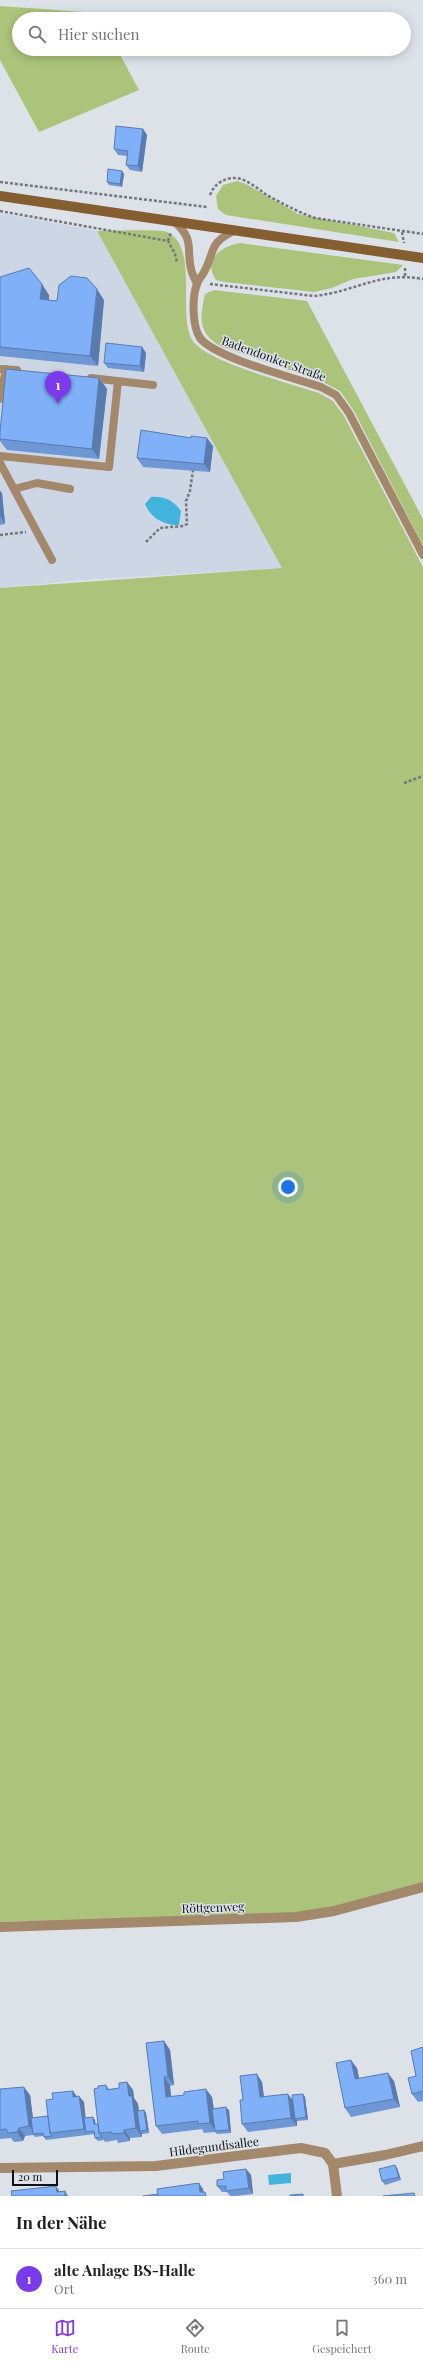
<!DOCTYPE html>
<html lang="de">
<meta charset="utf-8">
<style>
body{margin:0;font-family:"Playfair Display",serif;background:#f6f6f6;color:#222}
.scale{position:absolute;left:12px;bottom:10px;width:46px;box-sizing:border-box;padding-left:4px;border:2px solid #0f1113;border-top:0;font-size:11px;line-height:14px;white-space:nowrap;color:#0f1113;-webkit-text-stroke:3px #dde2e9;paint-order:stroke}
.you{position:absolute;left:288px;top:1187px;width:14px;height:14px;margin:-10px;border:3px solid #fff;border-radius:50%;background:#1a73e8;box-shadow:0 0 0 6px #1a73e833}
.badge{display:grid;place-items:center;width:26px;height:26px;border-radius:50%;background:#7c3aed;color:#fff;font-size:13px;font-weight:700}
.pin{position:absolute;translate:-50% -33px;filter:drop-shadow(0 1px 2px #0008)}
.pin::after{content:'';position:absolute;top:21px;width:14px;height:12px;background:inherit;clip-path:polygon(0 0,100% 0,50% 100%)}
.list{margin:0;padding:0;list-style:none}
h2{display:flex;justify-content:space-between;align-items:center;height:52px;margin:0;padding:0 16px;font-size:17px}
h2 small{font-size:13px;font-weight:400;color:#767676}
.list li{display:grid;grid-template-columns:26px 1fr auto;gap:12px;align-items:center;box-sizing:border-box;height:60px;padding:0 16px;border-top:1px solid #e0e0e0}
.list b{display:block;font-size:15px;white-space:nowrap}
.list p{margin:0;font-size:13px;white-space:nowrap;color:#767676}
.list em{font-size:13px;font-style:normal;color:#767676}
.icon{flex:none;width:22px;height:22px;fill:none;stroke:currentColor;stroke-width:2;stroke-linecap:round;stroke-linejoin:round}
.map{position:relative;flex:none;width:423px;height:2196px;overflow:hidden}
.search{position:absolute;background:#fff;box-shadow:0 2px 10px #0003;left:12px;right:12px;top:12px;height:44px;display:flex;align-items:center;gap:10px;box-sizing:border-box;padding:0 14px;border-radius:22px;color:#767676;font-size:15px}
.sheet{height:112px;background:#fff}
nav{display:flex;justify-content:space-around;align-items:center;box-sizing:border-box;height:56px;border-top:1px solid #e0e0e0;background:#fff;font-size:11px;color:#767676}
nav a{display:grid;justify-items:center;gap:2px}
nav .on{color:#7c3aed}
.map>svg:first-child{display:block}
.built{fill:#cdd6e4}
.green{fill:#abc37a}
.water{fill:#42b3dd}
.lines{fill:none;stroke-linecap:round;stroke-linejoin:round}
.path{stroke:#74777c;stroke-width:2.5;stroke-dasharray:3 2;stroke-linecap:butt}
.lane{stroke:#a4886c;stroke-width:8}
.street{stroke:#a4886c;stroke-width:10}
.secondary{stroke:#845d31;stroke-width:10}
.wall{fill:#6d97d5}
.shaded-wall{fill:#597bae}
.building{fill:#7fb0f8;stroke:#597bae}
.labels{text-anchor:middle;dominant-baseline:central;stroke-width:3;stroke-linejoin:round;paint-order:stroke}
.street-label{font-size:12px;fill:#0f1113;stroke:#dde2e9}
</style>
<div class="map">
<svg width="423" height="2196" viewBox="0 0 423 2196">
<rect width="100%" height="100%" fill="#dde2e9"/>
<!-- built -->
<path class="built" d="M0,213L97,231L282,568L82,580L0,588Z"/>
<!-- green -->
<path class="green" d="M0,6L98,13L101,19H19V49H117L139,90L39,132L0,60Z
M237,181L246,184L298,214L394,233L399,242L226,215L218,209L216,196L223,185Z
M97,231C108,231 160,229 167,232C200,247 176,316 193,341C207,362 292,384 319,393L333,401L344,416L423,567V1884L334,1908L296,1914L0,1922V588L282,568Z
M240,243L403,265L396,272L353,279L332,288L314,292L224,282L216,280C202,259 222,246 240,243Z
M214,290L307,301L423,519V546L354,411L340,391L323,382L220,346C197,332 200,317 205,294Z"/>
<!-- water -->
<path class="water" d="M151,497C164,496 173,500 181,511L179,525C164,526 150,517 145,504Z
M291,2173V2183L269,2185L268,2175Z"/>
<g class="lines">
<!-- path -->
<path class="path" d="M0,182L207,207
M210,195C214,184 225,177 237,178C248,180 258,189 267,195C283,204 298,212 315,218L423,234
M0,211L168,241L175,254L177,262
M402,232L404,243
M168,241L171,232
M405,276V266
M210,284L314,296C355,292 379,271 423,279
M0,535L26,532
M146,542L160,528L183,526L187,524L186,501L190,491L193,470
M404,783L423,776"/>
<!-- lane -->
<path class="lane" d="M175,222C195,241 186,247 191,269C192,274 195,279 197,284
M236,230C206,244 217,250 203,274C201,277 198,280 197,284C192,297 192,326 200,338C215,358 295,378 321,387L336,395L349,413L423,555
M0,369L17,370
M91,378L153,385
M0,399L6,369
M0,456L109,467L118,381
M0,463L52,560
M14,489L37,483L70,489"/>
<!-- street -->
<path class="street" d="M0,1927L296,1917L334,1911L423,1887
M333,2164L337,2196
M0,2168L156,2166L301,2148L325,2153L333,2164L385,2155L423,2146"/>
<!-- secondary -->
<path class="secondary" d="M0,196L423,258"/>
</g>
<!-- wall -->
<path class="wall" d="M143,129L147,135L142,172L130,170L126,165L127,156L118,155L114,149Z
M122,171L124,174L122,187L109,185L107,182Z
M0,277L49,295V300L57,301L104,300L98,366L0,356Z
M142,347L146,353L144,372L108,368L104,363Z
M99,378L107,389L99,459L7,450L0,441V432Z
M213,446L210,472L143,467L137,458Z
M0,491L2,493L5,524L0,525Z
M164,2041L170,2050L174,2085L170,2086L171,2096L212,2097L214,2109L229,2110L231,2133L217,2134L215,2132L204,2133L202,2129L162,2134L156,2126Z
M423,2047V2101L418,2102L412,2094Z
M357,2068L359,2079L394,2081L400,2107L351,2117L345,2108Z
M127,2082L133,2090L134,2098L138,2104L139,2111L144,2110L146,2113L149,2133L142,2134V2137L130,2138V2141L118,2143L117,2140L105,2142L104,2140L98,2141L95,2138V2134L46,2140L43,2136L35,2137L33,2135L25,2136L23,2141L14,2142L11,2138L0,2139V2089L30,2095L33,2118L48,2116L53,2099L73,2091L77,2097L84,2102L85,2118L95,2120V2124H98V2088L106,2085L109,2089L119,2088Z
M262,2082L264,2097L292,2099L303,2094L305,2097L308,2120L297,2121V2126L248,2132L242,2124L243,2100Z
M397,2168L401,2180L385,2185L382,2181Z
M246,2169L251,2175L253,2194L236,2196H230L227,2192H222L217,2186L224,2179Z"/>
<!-- shaded-wall -->
<path class="shaded-wall" d="M143,129L147,135L142,172L138,166Z
M122,171L124,174L122,187L120,184Z
M42,284L49,295L48,310L40,299Z
M97,289L104,300L98,366L90,356Z
M142,347L146,353L144,372L140,366Z
M99,378L107,389L99,459L92,449Z
M207,438L213,446L210,472L204,464Z
M0,491L2,493L5,524L0,516Z
M164,2041L170,2050L174,2085L168,2077Z
M351,2060L357,2068L361,2088L355,2079Z
M388,2073L394,2081L400,2107L394,2099Z
M257,2074L262,2082L265,2106L260,2097Z
M164,2077L170,2086L172,2105L166,2097Z
M127,2082L133,2090L134,2098L138,2104L141,2131H140L142,2134V2137L136,2128L129,2096Z
M24,2087L30,2095L35,2134L29,2126Z
M206,2089L212,2097L216,2131L210,2123Z
M73,2091L77,2097H73Z
M288,2094L294,2102L295,2119L297,2121V2126L291,2118Z
M303,2094L305,2097L308,2120L306,2117Z
M79,2096L84,2102L87,2131L86,2132L88,2135L84,2129Z
M226,2107L229,2110L231,2133L229,2130Z
M144,2110L146,2113L149,2133L147,2130Z
M93,2117L95,2120L96,2127L94,2124Z
M19,2128L25,2136L23,2141L17,2132Z
M124,2130L130,2138V2141L124,2133Z
M395,2165L397,2168L401,2180L399,2177Z
M246,2169L251,2175L253,2194L249,2188Z
M199,2183L203,2189L204,2196L200,2192Z
M56,2186L60,2192H57Z
M65,2191L68,2196H65Z"/>
<!-- building -->
<path class="building" d="M116,126L143,129L138,166L126,165L128,151L114,149Z
M108,169L122,171L120,184L107,182Z
M29,268L42,284L40,299L57,301L59,285L71,276L87,278L97,289L90,356L0,347V277Z
M106,343L142,347L140,366L104,363Z
M6,369L99,378L92,449L0,439V432Z
M141,430L191,438V436L207,438L204,464L137,458Z
M164,2041L168,2077H164L166,2097L184,2095V2092L206,2089L210,2123L198,2124V2121L156,2126L146,2043Z
M423,2047V2091L412,2094L408,2078L416,2076L411,2051Z
M351,2060L355,2079L388,2073L394,2099L345,2108L336,2063Z
M257,2074L260,2097L288,2094L291,2118L242,2124L240,2100H243L240,2076Z
M127,2082L129,2096H132L136,2128L124,2130V2133L112,2134V2132L99,2133L94,2089L98,2088V2086L106,2085L107,2090L119,2088V2083Z
M24,2087L29,2126L19,2128L17,2132L8,2133L6,2129L0,2130V2089Z
M73,2091V2097L79,2096L84,2129L50,2133L46,2100L53,2099L52,2093Z
M303,2094L306,2117L295,2119L292,2095Z
M226,2107L229,2130L215,2131L212,2109Z
M144,2110L147,2130L140,2131L137,2111Z
M48,2116L50,2133L52,2136L44,2137L43,2133L33,2134L31,2118Z
M93,2117L94,2124H98L99,2133L102,2137L95,2138L94,2131L86,2132L84,2118Z
M395,2165L399,2177L382,2181L379,2169Z
M246,2169L249,2188L226,2191V2186H217V2180L224,2179L223,2172Z
M199,2183L200,2192H205L206,2196H158L157,2189Z
M56,2186L57,2192L65,2191V2196H12L11,2191Z
M414,2193L415,2196H383Z
M158,2194V2196H143Z
M303,2194V2196H290V2195Z"/>
<g class="labels">
<!-- street labels -->
<g class="street-label">
<text transform="translate(274 358) rotate(20)">Badendonker Straße</text>
<text transform="translate(213 1907) rotate(-2)">Röttgenweg</text>
<text transform="translate(214 2146) rotate(-7)">Hildegundisallee</text>
</g>
</g>
</svg>
<div class="scale">20 m</div>
<div class="you"></div>
<div class="pin badge" style="left:58px;top:404px">1</div>
<div class="search"><svg class="icon" aria-label="search" viewBox="0 0 24 24"><circle cx="10" cy="10" r="6"/><path d="M15 15l6 6"/></svg>Hier suchen</div>
</div>
<section class="sheet">
<h2>In der Nähe<small></small></h2>
<ul class="list">
<li><span class="badge">1</span><div><b>alte Anlage BS-Halle</b><p>Ort</p></div><em>360 m</em></li>
</ul>
</section>
<nav>
<a class="on"><svg class="icon" aria-label="map" viewBox="0 0 24 24"><path d="M3 6l6-2 6 2 6-2v14l-6 2-6-2-6 2zM9 4v14M15 6v14"/></svg>Karte</a>
<a><svg class="icon" aria-label="directions" viewBox="0 0 24 24"><path d="M12 3l9 9-9 9-9-9zM9 14v-3h6M13 9l2 2-2 2"/></svg>Route</a>
<a><svg class="icon" aria-label="saved" viewBox="0 0 24 24"><path d="M7 4h10v16l-5-4-5 4z"/></svg>Gespeichert</a>
</nav>
